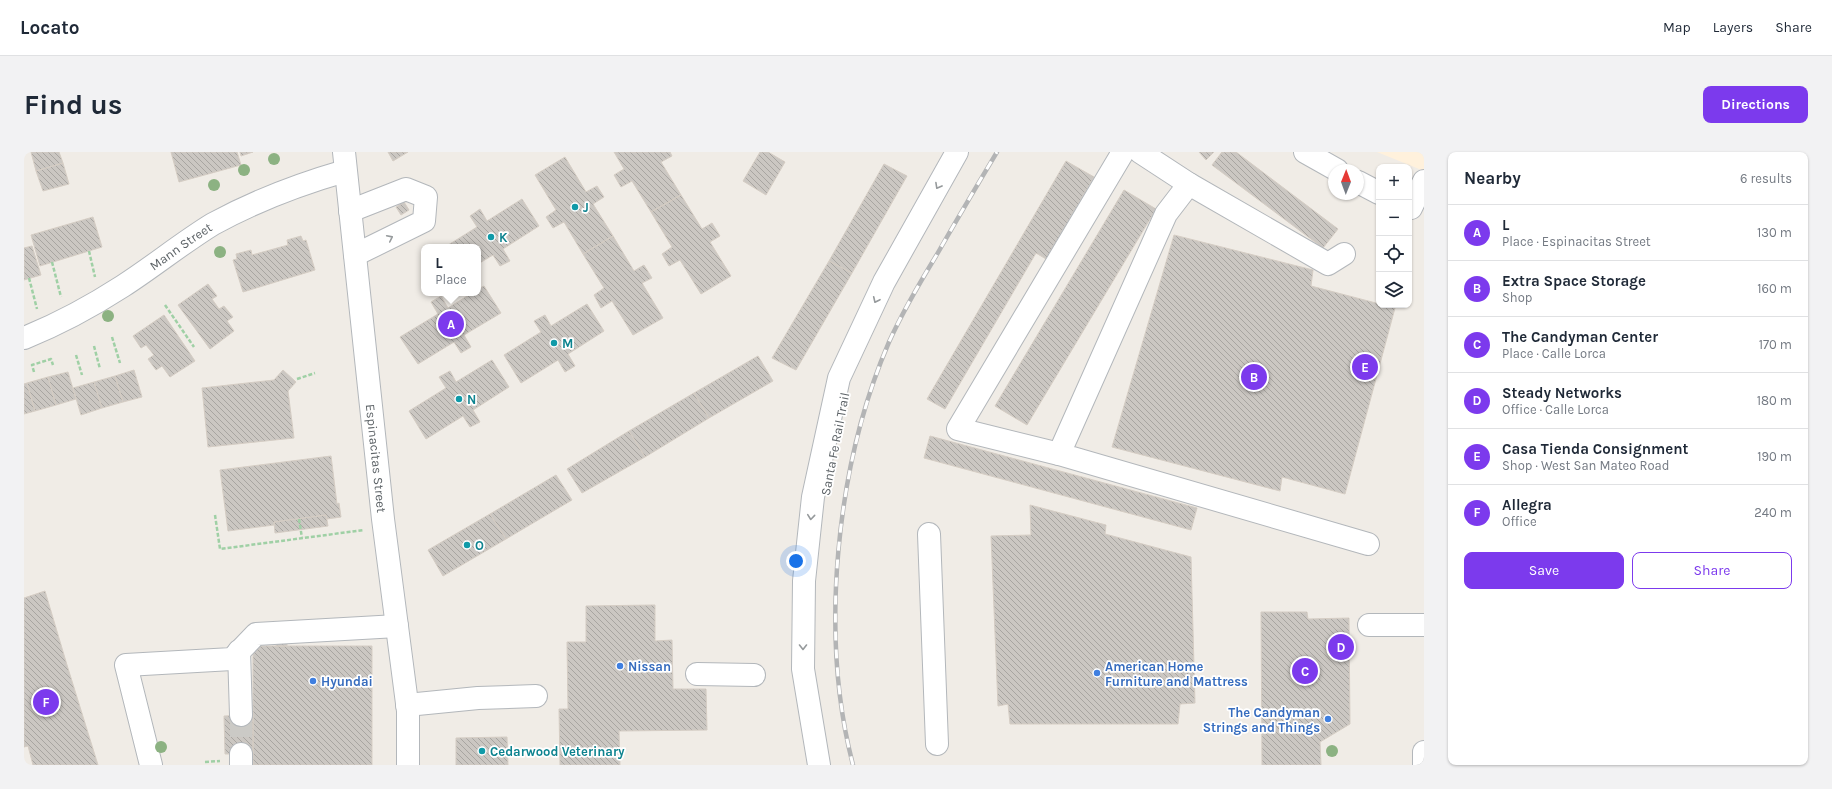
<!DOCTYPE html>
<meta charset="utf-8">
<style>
body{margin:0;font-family:Karla,sans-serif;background:#f2f2f3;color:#1f2937}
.controls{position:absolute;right:12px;top:12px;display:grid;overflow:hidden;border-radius:8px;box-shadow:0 1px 3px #0004}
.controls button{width:36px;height:36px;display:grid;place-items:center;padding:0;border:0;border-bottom:1px solid #e0e1e3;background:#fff;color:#1f2937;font:20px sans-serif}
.compass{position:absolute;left:1304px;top:12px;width:36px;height:36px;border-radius:50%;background:#fff;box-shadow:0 1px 3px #0004;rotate:1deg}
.you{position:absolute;left:772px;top:409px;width:14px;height:14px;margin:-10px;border:3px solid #fff;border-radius:50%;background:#1a73e8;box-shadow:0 0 0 6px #1a73e833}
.badge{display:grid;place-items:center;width:26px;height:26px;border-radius:50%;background:#7c3aed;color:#fff;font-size:13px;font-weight:700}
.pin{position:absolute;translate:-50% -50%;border:2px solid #fff;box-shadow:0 1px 4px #0006}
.popup{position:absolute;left:397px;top:92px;width:60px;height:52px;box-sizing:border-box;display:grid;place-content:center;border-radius:8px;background:#fff;filter:drop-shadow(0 1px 3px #0005);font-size:13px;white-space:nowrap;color:#747a83}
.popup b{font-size:15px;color:#1f2937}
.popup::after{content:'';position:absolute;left:50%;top:100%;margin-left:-8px;border:8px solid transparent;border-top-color:#fff}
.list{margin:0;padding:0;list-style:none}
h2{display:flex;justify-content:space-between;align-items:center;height:52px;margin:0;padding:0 16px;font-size:17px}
h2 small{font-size:13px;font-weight:400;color:#747a83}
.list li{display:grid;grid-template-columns:26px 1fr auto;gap:12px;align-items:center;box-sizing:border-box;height:56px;padding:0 16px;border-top:1px solid #e0e1e3}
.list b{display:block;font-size:15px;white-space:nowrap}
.list p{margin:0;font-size:13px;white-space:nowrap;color:#747a83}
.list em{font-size:13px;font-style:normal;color:#747a83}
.actions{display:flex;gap:8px;padding:12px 16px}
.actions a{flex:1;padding:9px 0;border:1px solid #7c3aed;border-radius:8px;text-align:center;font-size:14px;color:#7c3aed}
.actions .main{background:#7c3aed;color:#fff}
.icon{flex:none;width:22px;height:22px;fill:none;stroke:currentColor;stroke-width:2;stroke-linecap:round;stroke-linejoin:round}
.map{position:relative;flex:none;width:1400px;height:613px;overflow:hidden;border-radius:8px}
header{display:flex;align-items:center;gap:24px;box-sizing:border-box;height:56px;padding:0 20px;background:#fff;border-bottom:1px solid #e0e1e3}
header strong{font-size:19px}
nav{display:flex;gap:22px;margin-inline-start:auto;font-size:14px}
.intro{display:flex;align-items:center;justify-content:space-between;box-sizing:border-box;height:96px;padding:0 24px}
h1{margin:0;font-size:28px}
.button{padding:10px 18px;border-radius:8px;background:#7c3aed;color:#fff;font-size:14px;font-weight:700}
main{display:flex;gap:24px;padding:0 24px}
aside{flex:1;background:#fff;border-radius:8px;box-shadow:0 1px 3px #0004}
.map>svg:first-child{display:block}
.commercial{fill:#fff1dc}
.building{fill:url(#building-back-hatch);stroke:#d5cdc4}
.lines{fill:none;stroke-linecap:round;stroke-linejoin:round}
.minor-tunnel{stroke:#cbcac6;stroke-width:22;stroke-dasharray:22 11;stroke-linecap:butt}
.minor-casing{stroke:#b3b7bb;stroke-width:24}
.path{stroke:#9fd0a5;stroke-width:2.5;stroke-dasharray:4 2;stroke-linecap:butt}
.minor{stroke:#fff;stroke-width:22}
.rail-casing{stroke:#b3b4b5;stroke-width:4.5}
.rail{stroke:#fff;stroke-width:3;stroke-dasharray:9;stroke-linecap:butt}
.tree{fill:#8cb282}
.oneway{stroke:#969a9c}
.culture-dot{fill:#0f9aa8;stroke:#fff;stroke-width:1.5}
.shop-dot{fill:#3f7fe0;stroke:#fff;stroke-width:1.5}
.labels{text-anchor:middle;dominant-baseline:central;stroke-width:3.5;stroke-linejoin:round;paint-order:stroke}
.culture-label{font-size:13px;font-weight:bold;fill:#0d838f;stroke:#fff;text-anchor:start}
.street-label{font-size:13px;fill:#5d6367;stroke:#fff}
.shop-label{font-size:13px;font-weight:bold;fill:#366cbe;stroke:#fff;text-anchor:start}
</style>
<header>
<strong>Locato</strong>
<nav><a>Map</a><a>Layers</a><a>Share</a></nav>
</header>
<div class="intro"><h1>Find us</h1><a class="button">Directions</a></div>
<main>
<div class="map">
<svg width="1400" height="613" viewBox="0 0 1400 613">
<defs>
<pattern id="building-back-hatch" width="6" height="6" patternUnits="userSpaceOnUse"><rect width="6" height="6" fill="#cbc7c2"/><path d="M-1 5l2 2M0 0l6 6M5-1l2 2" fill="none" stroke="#a8a5a1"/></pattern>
</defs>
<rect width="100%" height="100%" fill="#f0ece6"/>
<!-- commercial -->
<path class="commercial" d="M1353,0H1400V19Z"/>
<!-- building -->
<path class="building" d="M7,0H35L39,11L12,19Z
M147,0H213L217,13L155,30Z
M216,0H229L217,4Z
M364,0H384L369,9Z
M590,0H646L648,4L637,10L657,43L627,60L608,29L597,35L590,23L600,17Z
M736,0H744L761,10L742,43L719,29Z
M1175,0H1190L1182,8Z
M1198,0H1212L1314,77L1299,96L1188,13Z
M541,5L562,40L573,34L580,45L569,52L589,84L559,102L540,70L529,76L522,65L532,58L511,23Z
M1042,9L1070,25L1022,107L1012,101L921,257L903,247Z
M39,11L45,32L19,39L12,19Z
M860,12L883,24L828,121L805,109Z
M1100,38L1132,57L1003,273L971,254Z
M657,43L678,77L688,71L696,84L686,90L707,124L677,142L656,108L645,114L638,102L648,95L627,60Z
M498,47L515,74L479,97L486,109L476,114L469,103L454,112V95H421L453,75L446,64L456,57L463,69Z
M380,50L385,58L377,63L372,55Z
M69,65L78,95L16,114L7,83Z
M1150,83L1289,118L1287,134L1371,156L1321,342L1258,325L1256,339L1088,295Z
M277,84L279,89L282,88L291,118L219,140L209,108L213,107L212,102L227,98L228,103L264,93L263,88Z
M589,84L610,119L620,113L628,126L618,131L639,166L609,183L588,149L577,156L570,143L580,136L559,102Z
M8,94L17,123L0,128V96Z
M805,109L828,121L772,218L748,206Z
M184,132L193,144L188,147L195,157L200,154L209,165L203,169L210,179L186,197L154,153Z
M460,134L477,161L440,183L447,195L437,201L430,190L394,212L376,185L414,162L407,150L417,144L424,156L448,141H454V137Z
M563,152L580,179L544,202L551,214L541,220L534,208L497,231L480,203L517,180L510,169L521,163L527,174Z
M140,163L171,209L146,225L138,214L132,218L124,207L130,203L122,193L117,196L109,184Z
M734,204L749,229L685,266L670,241Z
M468,208L485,235L449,258L456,270L446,275L439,264L402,287L385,259L422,236L415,225L426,219L432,230Z
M110,218L118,245L99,250L91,224Z
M259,218L272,230L264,239L270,286L184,295L178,236L250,228Z
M44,220L52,247L32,253L24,225Z
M91,224L99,250L78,256L70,230Z
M24,225L32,253L11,259L3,231Z
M70,230L78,256L57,263L49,236Z
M3,231L11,259L0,262V232Z
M670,241L685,266L621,305L605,279Z
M605,279L621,305L558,341L543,317Z
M906,284L1173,356L1167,378L900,306Z
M307,304L313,352L315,351L317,365L303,367L302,363L250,370V373L204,379L196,318Z
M532,323L548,348L482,387L466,362Z
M1006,353L1082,373L1081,382L1167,405L1171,551L1156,552L1154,572H986L984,552L974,554L967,384L1007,383Z
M466,362L482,387L419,424L404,398Z
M302,363L304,374L251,381L250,370Z
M21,439L43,513L74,613H9L4,594L0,595V446Z
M631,453V489L648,488L649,537H682L683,578L595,579L596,613H536L535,557H544L543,490H562V454Z
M1237,460H1283L1284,467L1325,466L1326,572L1296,590L1297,613H1238Z
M253,490H263V494H252Z
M229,494H348V613H229Z
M229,563V602H201L200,564Z
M483,585L484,613H432V586Z"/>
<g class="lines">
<!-- minor-tunnel -->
<path class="minor-tunnel" d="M217,563V602"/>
<!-- minor casing -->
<g class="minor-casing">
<g id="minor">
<path id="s1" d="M320,0L359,367L384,559V613"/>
<path d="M1116,0L1165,32"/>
<path d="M1281,0L1313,18"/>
<path d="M1334,30L1355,41"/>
<path d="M1387,56L1400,29"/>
<path d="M326,59L382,37L402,45L400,69L331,103"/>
<path d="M1320,102L1304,112L1165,32L1142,62L1035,302L1344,392"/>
<path id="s2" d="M0,186C35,172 68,154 99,134C130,114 158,91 189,72C231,49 276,32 321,19"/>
<path d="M1035,302L934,277L1099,0"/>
<path d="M905,382L913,592"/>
<path d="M1345,473H1400"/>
<path d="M215,499L217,563"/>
<path d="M673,522L730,523"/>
<path d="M383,553L454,546L512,544"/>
<path d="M217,602V613"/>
<path d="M127,613L102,513L208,507L232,482L373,474"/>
<path d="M795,613L779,517L780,429L789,345L815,226L860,130L933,0"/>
<path d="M1400,613V600"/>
</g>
</g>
<!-- path -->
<path class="path" d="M65,99L71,125
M28,110L37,145
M5,126L13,157
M141,153L170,195
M88,185L96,211
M70,194L76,217
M52,203L58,223
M10,220L8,213L27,207L29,213
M273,227L291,221
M191,363L196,397L340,378
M275,367L278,386
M181,610L196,609"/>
<!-- minor -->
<use href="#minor" class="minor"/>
<!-- rail casing -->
<g class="rail-casing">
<path id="rail" d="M829,613C795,483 812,313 865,190C878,161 895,132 912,104C932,69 952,35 973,0"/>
</g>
<!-- rail -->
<use href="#rail" class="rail"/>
</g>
<!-- trees -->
<g class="tree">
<circle cx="250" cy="7" r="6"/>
<circle cx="220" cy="18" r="6"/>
<circle cx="190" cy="33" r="6"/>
<circle cx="196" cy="100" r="6"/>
<circle cx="84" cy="164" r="6"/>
<circle cx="137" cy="595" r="6"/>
<circle cx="1308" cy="599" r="6"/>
</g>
<!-- one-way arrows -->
<defs><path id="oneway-chevron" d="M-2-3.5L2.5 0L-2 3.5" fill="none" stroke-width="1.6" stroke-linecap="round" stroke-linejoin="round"/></defs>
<g class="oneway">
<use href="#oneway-chevron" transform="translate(914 34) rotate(119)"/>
<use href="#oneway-chevron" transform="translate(366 86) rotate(-26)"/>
<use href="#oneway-chevron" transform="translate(852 148) rotate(115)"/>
<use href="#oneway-chevron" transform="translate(787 365) rotate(96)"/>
<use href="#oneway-chevron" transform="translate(779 495) rotate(90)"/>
</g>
<!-- markers -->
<g class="culture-dot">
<circle cx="551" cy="55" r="4"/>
<circle cx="467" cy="85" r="4"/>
<circle cx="530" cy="191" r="4"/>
<circle cx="435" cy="247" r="4"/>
<circle cx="443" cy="393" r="4"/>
<circle cx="458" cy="599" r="4"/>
</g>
<g class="shop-dot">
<circle cx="596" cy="514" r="4"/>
<circle cx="1073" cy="521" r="4"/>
<circle cx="289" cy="529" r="4"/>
<circle cx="1304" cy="567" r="4"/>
</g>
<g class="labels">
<!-- culture labels -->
<g class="culture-label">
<text x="559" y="55">J</text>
<text x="475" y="85">K</text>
<text x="538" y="191">M</text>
<text x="443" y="247">N</text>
<text x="451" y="393">O</text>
<text x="466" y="599">Cedarwood Veterinary</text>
</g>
<!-- street labels -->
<g class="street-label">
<text stroke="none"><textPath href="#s2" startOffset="182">Mann Street</textPath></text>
<text transform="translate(811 292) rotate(-79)">Santa Fe Rail Trail</text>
<text stroke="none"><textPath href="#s1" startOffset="308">Espinacitas Street</textPath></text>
</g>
<!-- shop labels -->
<g class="shop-label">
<text x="604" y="514">Nissan</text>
<text x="1081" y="514">American Home<tspan x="1081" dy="15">Furniture and Mattress</tspan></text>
<text x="297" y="529">Hyundai</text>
<text x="1296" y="560" text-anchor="end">The Candyman<tspan x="1296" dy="15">Strings and Things</tspan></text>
</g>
</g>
</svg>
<div class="controls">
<button>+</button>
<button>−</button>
<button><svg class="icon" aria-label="locate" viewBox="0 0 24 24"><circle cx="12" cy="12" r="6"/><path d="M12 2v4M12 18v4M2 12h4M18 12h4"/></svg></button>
<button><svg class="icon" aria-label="layers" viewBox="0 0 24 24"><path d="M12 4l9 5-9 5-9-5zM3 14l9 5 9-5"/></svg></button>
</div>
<svg class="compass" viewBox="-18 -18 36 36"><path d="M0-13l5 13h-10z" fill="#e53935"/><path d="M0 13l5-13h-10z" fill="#747a83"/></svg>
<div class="you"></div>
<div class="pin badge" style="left:427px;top:172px">A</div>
<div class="popup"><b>L</b>Place</div>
<div class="pin badge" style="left:1230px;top:225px">B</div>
<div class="pin badge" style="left:1281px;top:519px">C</div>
<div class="pin badge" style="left:1317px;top:495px">D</div>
<div class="pin badge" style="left:1341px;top:215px">E</div>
<div class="pin badge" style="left:22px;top:550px">F</div>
</div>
<aside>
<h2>Nearby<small>6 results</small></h2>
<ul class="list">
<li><span class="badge">A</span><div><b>L</b><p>Place · Espinacitas Street</p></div><em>130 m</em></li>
<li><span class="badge">B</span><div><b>Extra Space Storage</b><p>Shop</p></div><em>160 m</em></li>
<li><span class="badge">C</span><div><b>The Candyman Center</b><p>Place · Calle Lorca</p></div><em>170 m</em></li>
<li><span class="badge">D</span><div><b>Steady Networks</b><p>Office · Calle Lorca</p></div><em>180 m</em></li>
<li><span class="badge">E</span><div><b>Casa Tienda Consignment</b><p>Shop · West San Mateo Road</p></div><em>190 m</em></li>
<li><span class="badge">F</span><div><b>Allegra</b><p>Office</p></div><em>240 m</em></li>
</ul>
<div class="actions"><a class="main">Save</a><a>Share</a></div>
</aside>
</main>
